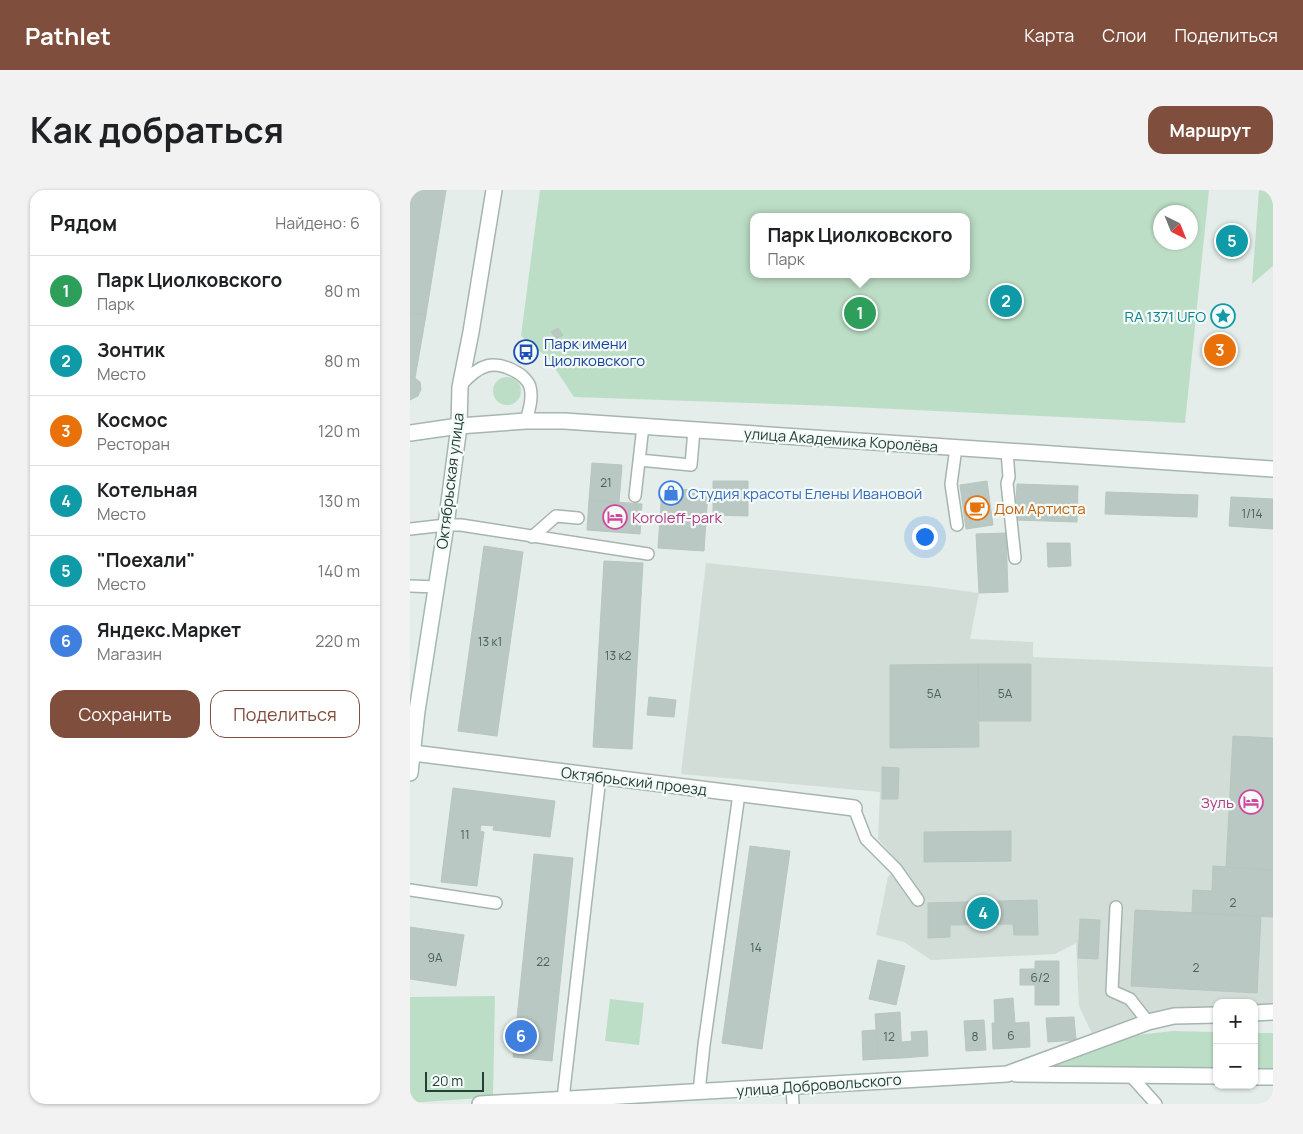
<!DOCTYPE html>
<html lang="ru">
<meta charset="utf-8">
<style>
body{margin:0;font-family:Manrope,sans-serif;background:#f2f2f2;color:#202124}
.controls{position:absolute;right:15px;bottom:15px;display:grid;overflow:hidden;border-radius:10px;box-shadow:0 1px 4px #0004}
.controls button{width:45px;height:45px;display:grid;place-items:center;padding:0;border:0;border-bottom:1px solid #e0e0e0;background:#fff;color:#202124;font:25px sans-serif}
.compass{position:absolute;left:743px;top:15px;width:45px;height:45px;border-radius:50%;background:#fff;box-shadow:0 1px 4px #0004;rotate:137deg}
.scale{position:absolute;left:15px;bottom:12px;width:59px;box-sizing:border-box;padding-left:5px;border:2px solid #233f38;border-top:0;font-size:14px;line-height:18px;white-space:nowrap;color:#233f38;-webkit-text-stroke:4px #f4faf7;paint-order:stroke}
.you{position:absolute;left:514px;top:346px;width:18px;height:18px;margin:-12px;border:4px solid #fff;border-radius:50%;background:#1a73e8;box-shadow:0 0 0 8px #1a73e833}
.badge{display:grid;place-items:center;width:32px;height:32px;border-radius:50%;background:#7f4e3d;color:#fff;font-size:16px;font-weight:700}
.pin{position:absolute;translate:-50% -50%;border:2px solid #fff;box-shadow:0 1px 5px #0006}
.popup{position:absolute;left:340px;top:23px;width:220px;height:65px;box-sizing:border-box;display:grid;place-content:center;border-radius:10px;background:#fff;filter:drop-shadow(0 1px 4px #0005);font-size:16px;white-space:nowrap;color:#757577}
.popup b{font-size:19px;color:#202124}
.popup::after{content:'';position:absolute;left:50%;top:100%;margin-left:-10px;border:10px solid transparent;border-top-color:#fff}
.list{margin:0;padding:0;list-style:none}
h2{display:flex;justify-content:space-between;align-items:center;height:65px;margin:0;padding:0 20px;font-size:21px}
h2 small{font-size:16px;font-weight:400;color:#757577}
.list li{display:grid;grid-template-columns:32px 1fr auto;gap:15px;align-items:center;box-sizing:border-box;height:70px;padding:0 20px;border-top:1px solid #e0e0e0}
.list b{display:block;font-size:19px;white-space:nowrap}
.list p{margin:0;font-size:16px;white-space:nowrap;color:#757577}
.list em{font-size:16px;font-style:normal;color:#757577}
.actions{display:flex;gap:10px;padding:15px 20px}
.actions a{flex:1;padding:11px 0;border:1px solid #7f4e3d;border-radius:15px;text-align:center;font-size:18px;color:#7f4e3d}
.actions .main{background:#7f4e3d;color:#fff}
.map{position:relative;flex:none;width:863px;height:914px;overflow:hidden;border-radius:15px}
header{display:flex;align-items:center;gap:30px;box-sizing:border-box;height:70px;padding:0 25px;background:#7f4e3d;color:#fff}
header strong{font-size:24px}
nav{display:flex;gap:28px;margin-inline-start:auto;font-size:18px}
.intro{display:flex;align-items:center;justify-content:space-between;box-sizing:border-box;height:120px;padding:0 30px}
h1{margin:0;font-size:35px}
.button{padding:12px 22px;border-radius:15px;background:#7f4e3d;color:#fff;font-size:18px;font-weight:700}
main{display:flex;gap:30px;padding:0 30px}
aside{flex:1;background:#fff;border-radius:15px;box-shadow:0 1px 4px #0004}
.map>svg:first-child{display:block}
.built{fill:#d2ddd8}
.green{fill:#bddec6;fill-rule:evenodd}
.building{fill:#b9c8c2;stroke:#b6c7c0}
.lines{fill:none;stroke-linecap:round;stroke-linejoin:round}
.lane-casing{stroke:#a6b5b0;stroke-width:14}
.street-casing{stroke:#a6b5b0;stroke-width:18}
.secondary-casing{stroke:#a2b9b1;stroke-width:18}
.lane{stroke:#fff;stroke-width:11}
.street{stroke:#fff;stroke-width:15}
.secondary{stroke:#fff;stroke-width:15}
.labels{text-anchor:middle;dominant-baseline:central;stroke-width:4.5;stroke-linejoin:round;paint-order:stroke}
.number-label{font-size:12px;fill:#48615a}
.culture-label{font-size:15px;fill:#0d838f;stroke:#f4faf7;text-anchor:end}
.transit-label{font-size:15px;fill:#164399;stroke:#f4faf7;text-anchor:start}
.street-label{font-size:15px;fill:#233f38;stroke:#f4faf7}
.shop-label{font-size:15px;fill:#366cbe;stroke:#f4faf7;text-anchor:start}
.food-label{font-size:15px;fill:#c56008;stroke:#f4faf7;text-anchor:start}
.hotel-label{font-size:15px;fill:#b23c85;stroke:#f4faf7;text-anchor:start}
</style>
<header>
<strong>Pathlet</strong>
<nav><a>Карта</a><a>Слои</a><a>Поделиться</a></nav>
</header>
<div class="intro"><h1>Как добраться</h1><a class="button">Маршрут</a></div>
<main>
<aside>
<h2>Рядом<small>Найдено: 6</small></h2>
<ul class="list">
<li><span class="badge" style="background:#2e9e5b">1</span><div><b>Парк Циолковского</b><p>Парк</p></div><em>80 m</em></li>
<li><span class="badge" style="background:#0f9aa8">2</span><div><b>Зонтик</b><p>Место</p></div><em>80 m</em></li>
<li><span class="badge" style="background:#e8710a">3</span><div><b>Космос</b><p>Ресторан</p></div><em>120 m</em></li>
<li><span class="badge" style="background:#0f9aa8">4</span><div><b>Котельная</b><p>Место</p></div><em>130 m</em></li>
<li><span class="badge" style="background:#0f9aa8">5</span><div><b>&quot;Поехали&quot;</b><p>Место</p></div><em>140 m</em></li>
<li><span class="badge" style="background:#3f7fe0">6</span><div><b>Яндекс.Маркет</b><p>Магазин</p></div><em>220 m</em></li>
</ul>
<div class="actions"><a class="main">Сохранить</a><a>Поделиться</a></div>
</aside>
<div class="map">
<svg width="863" height="914" viewBox="0 0 863 914">
<rect width="100%" height="100%" fill="#e4ede9"/>
<!-- built -->
<path class="built" d="M296,373L525,397L569,403L560,449L623,452V467L863,477V822H844V813H807V821L683,846L669,816L666,753L645,764L521,770L494,752L466,745L478,687L486,679L493,677L468,649L470,602L271,584Z"/>
<!-- green -->
<path class="green" d="M130,0H799L775,233L423,216L164,207L138,168L111,146ZM751,22H781V52H751ZM344,27H556V84H344Z
M849,0L858,1L863,13V76L842,94Z
M83 201a14 14 0 1 1 28 0a14 14 0 1 1-28 0Z
M85,806L83,907L0,913V807Z
M200,809L234,813L229,855L195,851Z
M763,841L807,842V878L633,880L726,845Z
M844,843H863V878H844Z"/>
<!-- building -->
<path class="building" d="M0,0H36L16,125L0,123Z
M0,123L16,125L5,188L10,192L11,199L8,206L0,210Z
M148,138L153,145L146,149L141,142Z
M182,273L212,275L209,312L179,310Z
M303,291H338V326L303,325Z
M577,291L583,335L556,339L550,295Z
M607,294L668,296L667,332L605,330Z
M252,298L298,301L294,361L248,358Z
M696,302L788,305L787,327L695,324Z
M821,307L863,309V339L819,336Z
M179,310L232,314L230,344L177,340Z
M596,343L598,402L569,403L566,344Z
M637,353H660L661,376L638,377Z
M74,356L113,362L87,546L48,541Z
M194,371L233,373L222,559L183,557Z
M568,474L569,557L480,558V475Z
M568,474H621V531H569Z
M239,507L266,510L264,527L237,525Z
M823,546L863,548V680L816,677Z
M472,577L489,578L488,609H472Z
M43,598L145,611L140,647L83,640L84,636L71,635L70,641L74,642L67,696L31,692Z
M601,641V671L514,672V642Z
M340,656L380,661L352,859L312,853Z
M124,664L163,668L142,871L103,867Z
M803,676L863,680V727L782,723L783,700L802,701Z
M627,710L628,745H604L603,734L540,735V747L518,748V713Z
M725,720L851,726L847,803L721,796Z
M670,729L690,730L688,769L668,768Z
M0,737L54,745L46,796L0,789Z
M468,770L495,776L486,815L459,809Z
M625,771H649V815H625V795H610V779H625Z
M603,808L605,833L619,832L620,857L583,859L582,833H585L584,810Z
M490,822L492,868L468,869L465,824Z
M664,827L666,850L638,852L636,828Z
M574,830L576,860L556,861L554,831Z
M466,840L468,869L453,870L452,841Z
M517,841L518,866L492,868V852L502,851L501,842Z"/>
<g class="lines">
<!-- lane casing -->
<g class="lane-casing">
<path id="lane" d="M51,195C69,175 83,168 108,183C112,185 119,192 120,197C123,208 119,220 116,231
M546,258L541,294L547,335
M597,261L599,287L597,293L605,368
M229,270L281,275L284,240
M225,306L233,236
M0,339L36,335H51L238,364
M122,347L146,326L168,328
M0,396L27,397
M444,618L456,649L486,679L508,710
M0,700L86,713
M706,717L702,801L720,809L738,832
M720,885L746,914
M382,897L383,914
M289,902L294,855L329,604
M157,914L153,909L190,587"/>
</g>
<!-- street casing -->
<g class="street-casing">
<path id="street" d="M84,0L61,142L50,197L49,236L116,231H154L863,279
M3,563L444,618
M844,823L863,822
M606,884L807,886
M844,887H863
M70,914L597,884L738,832L764,826L807,825"/>
</g>
<!-- secondary casing -->
<g class="secondary-casing">
<path id="secondary" d="M0,243L49,236L36,335L7,521L0,583"/>
</g>
<!-- lane -->
<use href="#lane" class="lane"/>
<!-- street -->
<use href="#street" class="street"/>
<!-- secondary -->
<use href="#secondary" class="secondary"/>
</g>
<!-- icons -->
<defs>
<g id="sight-ring" transform="scale(1.25)"><circle r="9.5" fill="#f4faf7" stroke="#0f9aa8" stroke-width="1.5"/><path d="M0-6L1.8-2.2L6-1.7L2.9 1.2L3.7 5.4L0 3.3L-3.7 5.4L-2.9 1.2L-6-1.7L-1.8-2.2Z" fill="#0f9aa8"/></g>
<g id="bus-ring" transform="scale(1.25)"><circle r="9.5" fill="#f4faf7" stroke="#1a4fb4" stroke-width="1.5"/><path d="M-5-6H5V4H4V6H2V4H-2V6H-4V4H-5ZM-3.5-4V0h7V-4ZM-3.5 1.2v1.5H-2V1.2ZM2 1.2v1.5H3.5V1.2Z" fill="#1a4fb4"/></g>
<g id="shop-ring" transform="scale(1.25)"><circle r="9.5" fill="#f4faf7" stroke="#3f7fe0" stroke-width="1.5"/><path d="M-5-2.5h2.3a2.7 3.5 0 0 1 5.4 0H5L5.5 6h-11ZM-1.5-2.5h3a1.5 2.3 0 0 0-3 0Z" fill="#3f7fe0"/></g>
<g id="cafe-ring" transform="scale(1.25)"><circle r="9.5" fill="#f4faf7" stroke="#e8710a" stroke-width="1.5"/><path d="M-5.5-4.5H6V0H3Q3 3.5 0 3.5H-2.5Q-5.5 3.5-5.5 0ZM3-3.2v2h1.7v-2ZM-6 4.5H4V6H-6Z" fill="#e8710a"/></g>
<g id="hotel-ring" transform="scale(1.25)"><circle r="9.5" fill="#f4faf7" stroke="#d1479c" stroke-width="1.5"/><path d="M-6-4.5h1.5V1H6V5H4.5V3h-9V5H-6ZM-4 0a1.8 1.8 0 1 1 3.6 0ZM.5 0V-2.5h3Q6-2.5 6 0Z" fill="#d1479c"/></g>
</defs>
<g fill-rule="evenodd">
<use href="#sight-ring" x="813" y="126"/>
<use href="#bus-ring" x="116" y="162"/>
<use href="#shop-ring" x="261" y="303"/>
<use href="#cafe-ring" x="567" y="318"/>
<use href="#hotel-ring" x="205" y="327"/>
<use href="#hotel-ring" x="841" y="612"/>
</g>
<g class="labels">
<!-- number labels -->
<g class="number-label">
<text x="196" y="292">21</text>
<text x="842" y="323">1/14</text>
<text x="80" y="451">13 к1</text>
<text x="208" y="465">13 к2</text>
<text x="524" y="503">5А</text>
<text x="595" y="503">5А</text>
<text x="55" y="644">11</text>
<text x="823" y="712">2</text>
<text x="346" y="757">14</text>
<text x="25" y="767">9А</text>
<text x="133" y="771">22</text>
<text x="786" y="777">2</text>
<text x="630" y="787">6/2</text>
<text x="601" y="845">6</text>
<text x="479" y="846">12</text>
<text x="565" y="846">8</text>
</g>
<!-- culture labels -->
<g class="culture-label">
<text x="796" y="126">RA 1371 UFO</text>
</g>
<!-- transit labels -->
<g class="transit-label">
<text x="134" y="153">Парк имени<tspan x="134" dy="17">Циолковского</tspan></text>
</g>
<!-- street labels -->
<g class="street-label">
<text transform="translate(431 250) rotate(4)">улица Академика Королёва</text>
<text transform="translate(40 291) rotate(-83)">Октябрьская улица</text>
<text transform="translate(224 591) rotate(7)">Октябрьский проезд</text>
<text transform="translate(409 895) rotate(-4)">улица Добровольского</text>
</g>
<!-- shop labels -->
<g class="shop-label">
<text x="278" y="303">Студия красоты Елены Ивановой</text>
</g>
<!-- food labels -->
<g class="food-label">
<text x="584" y="318">Дом Артиста</text>
</g>
<!-- hotel labels -->
<g class="hotel-label">
<text x="222" y="327">Koroleff-park</text>
<text x="824" y="612" text-anchor="end">Зуль</text>
</g>
</g>
</svg>
<div class="controls">
<button>+</button>
<button>−</button>
</div>
<svg class="compass" viewBox="-18 -18 36 36"><path d="M0-13l5 13h-10z" fill="#e53935"/><path d="M0 13l5-13h-10z" fill="#757577"/></svg>
<div class="scale">20 m</div>
<div class="you"></div>
<div class="pin badge" style="left:450px;top:123px;background:#2e9e5b">1</div>
<div class="popup"><b>Парк Циолковского</b>Парк</div>
<div class="pin badge" style="left:596px;top:111px;background:#0f9aa8">2</div>
<div class="pin badge" style="left:810px;top:160px;background:#e8710a">3</div>
<div class="pin badge" style="left:573px;top:723px;background:#0f9aa8">4</div>
<div class="pin badge" style="left:822px;top:51px;background:#0f9aa8">5</div>
<div class="pin badge" style="left:111px;top:846px;background:#3f7fe0">6</div>
</div>
</main>
